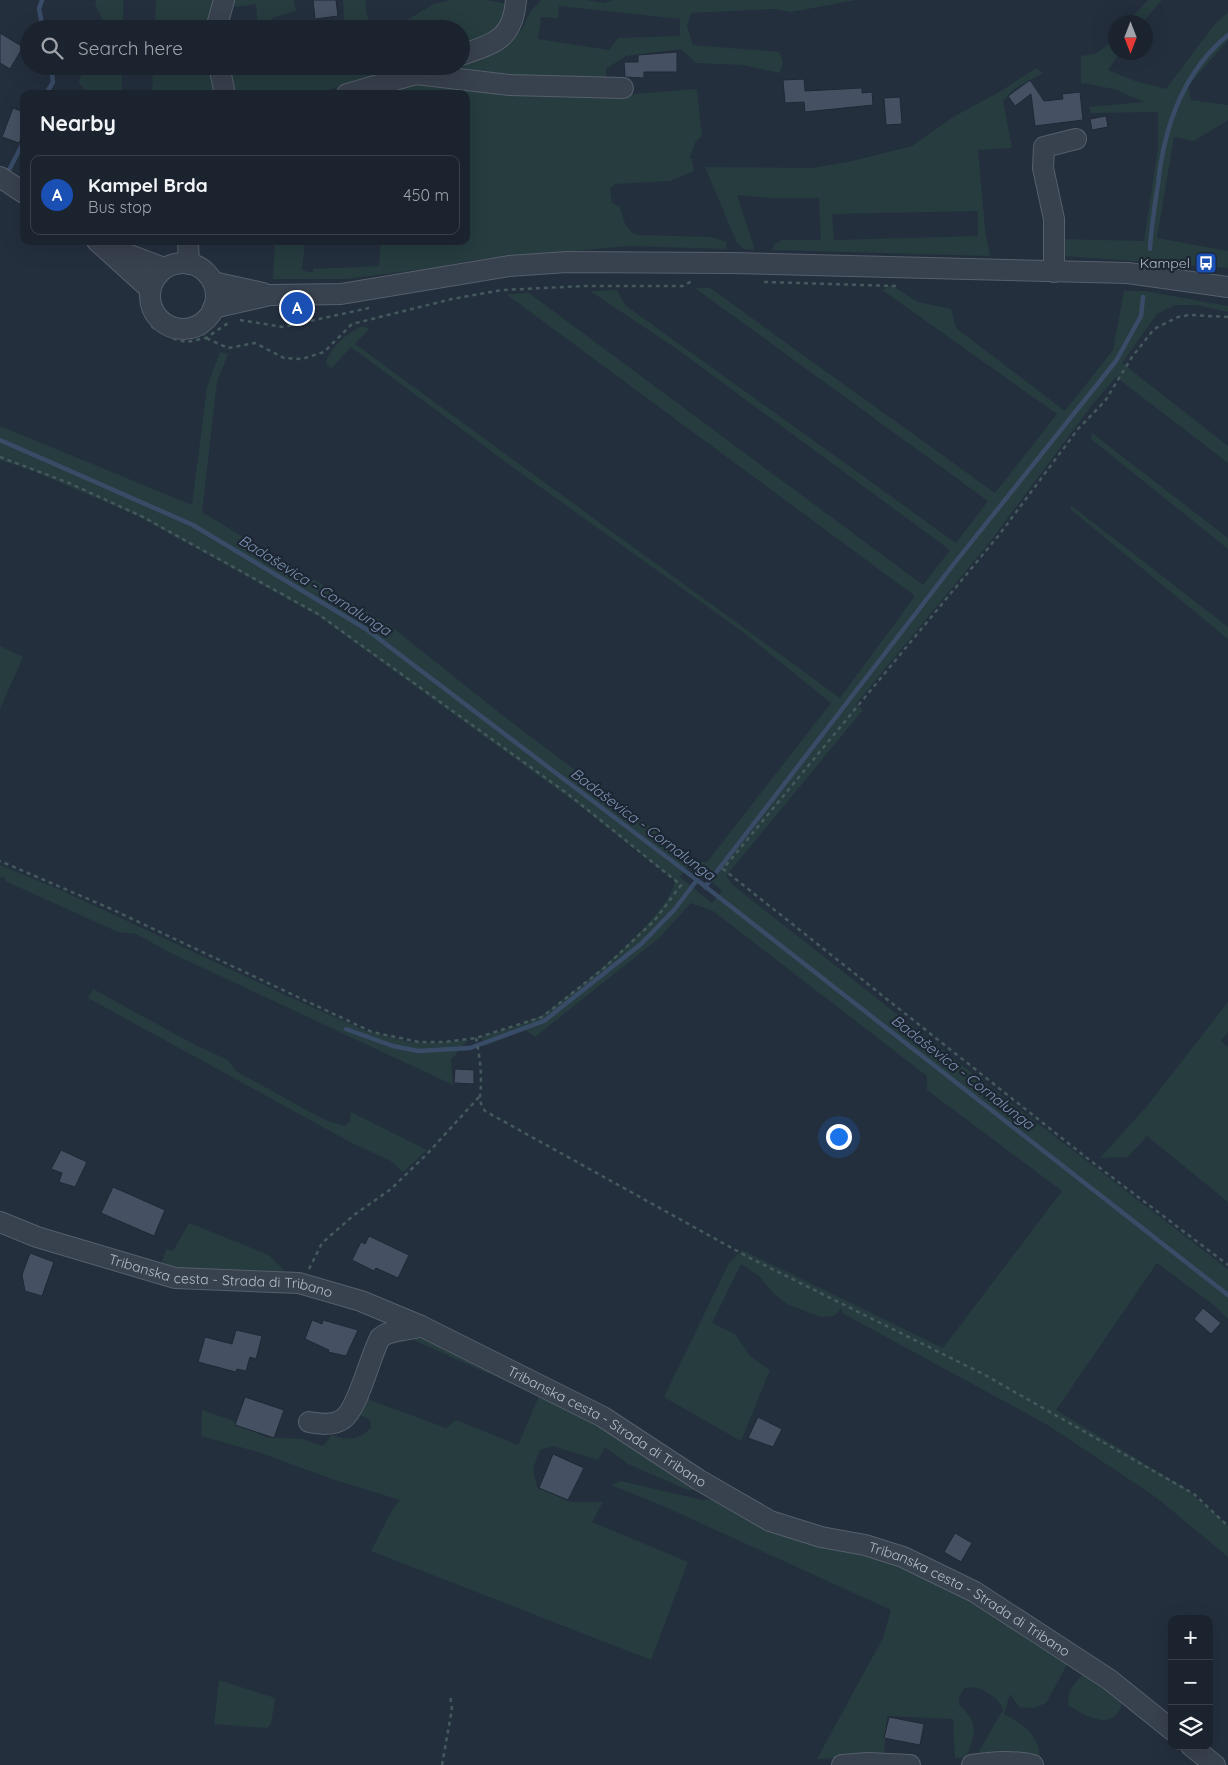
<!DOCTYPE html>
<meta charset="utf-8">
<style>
body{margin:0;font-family:Quicksand,sans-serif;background:#242b36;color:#f1f3f6}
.controls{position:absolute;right:15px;bottom:15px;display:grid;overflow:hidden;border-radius:10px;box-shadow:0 5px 20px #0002}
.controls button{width:45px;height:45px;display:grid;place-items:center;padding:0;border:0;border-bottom:1px solid #39404a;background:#1b232e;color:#f1f3f6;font:25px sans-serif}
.compass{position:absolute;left:1108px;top:15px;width:45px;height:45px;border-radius:50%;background:#1b232e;box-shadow:0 5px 20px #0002;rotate:180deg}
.you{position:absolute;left:838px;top:1136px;width:18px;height:18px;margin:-12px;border:4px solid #fff;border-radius:50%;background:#1a73e8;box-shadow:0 0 0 8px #1a73e833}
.badge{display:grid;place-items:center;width:32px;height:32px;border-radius:50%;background:#8c9099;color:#fff;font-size:16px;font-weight:700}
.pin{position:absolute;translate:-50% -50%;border:2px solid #fff;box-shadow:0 1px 5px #0006}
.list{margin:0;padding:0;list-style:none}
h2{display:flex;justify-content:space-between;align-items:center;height:65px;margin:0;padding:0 20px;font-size:21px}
h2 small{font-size:16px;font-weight:400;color:#a0a4aa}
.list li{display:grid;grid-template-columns:32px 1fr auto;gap:15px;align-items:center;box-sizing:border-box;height:80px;margin:0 10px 10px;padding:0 10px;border:1px solid #39404a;border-radius:10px}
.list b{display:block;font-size:19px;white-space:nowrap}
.list p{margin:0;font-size:16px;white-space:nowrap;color:#a0a4aa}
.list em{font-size:16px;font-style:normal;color:#a0a4aa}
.icon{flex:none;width:28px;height:28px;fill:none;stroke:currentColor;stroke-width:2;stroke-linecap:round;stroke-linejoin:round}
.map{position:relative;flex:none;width:1228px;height:1765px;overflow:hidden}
.search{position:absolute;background:#1b232e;box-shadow:0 5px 20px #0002;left:20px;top:20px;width:450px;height:55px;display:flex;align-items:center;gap:12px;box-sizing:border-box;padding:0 18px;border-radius:28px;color:#a0a4aa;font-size:19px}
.panel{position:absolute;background:#1b232e;box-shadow:0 5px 20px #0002;left:20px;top:90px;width:450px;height:155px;border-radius:10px}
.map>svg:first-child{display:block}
.green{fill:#263c3f;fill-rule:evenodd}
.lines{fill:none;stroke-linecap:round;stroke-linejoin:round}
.stream{stroke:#394c67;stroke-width:4.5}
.building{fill:#455162;stroke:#1f2835}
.minor-casing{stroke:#565f6c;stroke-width:22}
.path{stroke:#44595c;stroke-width:2.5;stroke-dasharray:4 4;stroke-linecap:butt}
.minor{stroke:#38414e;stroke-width:20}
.labels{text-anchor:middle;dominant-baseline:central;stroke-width:4.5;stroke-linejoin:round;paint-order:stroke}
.poi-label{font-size:14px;fill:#b4bcc9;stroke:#1d2633;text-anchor:end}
.street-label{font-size:14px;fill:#b4bcc9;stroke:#1d2633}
.water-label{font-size:15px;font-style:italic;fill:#7c92b1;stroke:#1d2633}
</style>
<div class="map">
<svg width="1228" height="1765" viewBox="0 0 1228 1765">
<rect width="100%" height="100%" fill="#242f3e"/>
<!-- green -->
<path class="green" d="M96,0H123V29H100L103,20L95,4Z
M156,0H217L209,29H155Z
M230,0H294L296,11L272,18L273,29H258L256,4L226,8Z
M343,0H365L368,20H407L434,4L450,0H486L509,4C504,32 484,39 461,49V29H329L328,25L344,22Z
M541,0H587L604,3L612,0H856L791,12L775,9L691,13L687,26L693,45L779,52L783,62L780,73L742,65L696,63L681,49L626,56L606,69V80L456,74V68L491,55L512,40L522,29L530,12ZM559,6L680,19V36L618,38L609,50L538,39L541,17L558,18Z
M1148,0H1162L1143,22H1127Z
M1228,12V40L1188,86L1191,100L1228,105V120L1194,141L1174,137L1157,238L1228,251V268L1063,256L1058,239L1144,241L1158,147V112L1091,113L1089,107L1144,102L1114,89L1081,83V56L1095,54L1115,40L1116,52L1120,53L1108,70L1135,81L1166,89L1214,25Z
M85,66H122V94H91L78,83Z
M153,66H213L218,94H152Z
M224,66H230L231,75L261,73V66H412L313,94H234Z
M1036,68L1043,73L1014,89L1003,101L1012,148L978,150L985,229L990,256L772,250L775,244L782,240H821L819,198H769L737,195L755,250L744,249L737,243L705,167L812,168L848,162L912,146L953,117L1001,91ZM978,211V236L834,240L832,214Z
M415,82L631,94L697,89L702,136C689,146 696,149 689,158L692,159L694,171L670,181L615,184L610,189L612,203L620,207C623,219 625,230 638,235L711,237L727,242L726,249L629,246L473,260L440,267L346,279H273L275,241H305L302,270L313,273V269L379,266L381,241H466V94H373Z
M891,285L918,302L951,309L956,328L1065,411L1113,350L1124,291H1145L1228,306V312L1196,305H1175L1157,314L1122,363L1228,446V463L1116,377L1092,405L993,538L856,704L863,710L726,876L734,886L972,1073L1228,1269V1319L1215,1306L1157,1263L1056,1410L1185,1488L1228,1525V1557L1157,1498L1046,1424L842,1313V1308L834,1316L820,1317L787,1304L773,1293L759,1276L741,1264L712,1323L735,1334L750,1356L770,1370L741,1441L664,1397L729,1263L742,1250L943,1348L1062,1191L927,1090V1076L713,911L691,903L658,939L535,1037L526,1030L484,1046L481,1037C500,1030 525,1025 542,1015C572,995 671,915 675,881L575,802L318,616L138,516L31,470L0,460V426L192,505L207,387L220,352L228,354L217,382L202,512L392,627L506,718L688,855L697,862H707L831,703L743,632L515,469L351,347L331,369L326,363C329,348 349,331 363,326L369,329L355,344L840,698L915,596L506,294L529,293L923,585L950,550L674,347L590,291L617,290L625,305L956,543L988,501L695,288H710L995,493L1057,414L882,290ZM691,863L722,891L712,903L680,877Z
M1092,433L1228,538V549L1091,439Z
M1072,506L1228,627V639L1070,509Z
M0,646L23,657L0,709Z
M0,865L63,891L294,999L364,1030L409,1042L436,1043L468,1040L451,1060L453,1085L171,953L136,934L118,932L5,881L6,878L0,877Z
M93,989L197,1046L228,1060L236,1071L325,1120L344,1126L350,1122L351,1112L427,1150L403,1172L391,1161L352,1143L88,998Z
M1228,1002V1032L1221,1041L1228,1047V1202L1147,1136L1128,1157L1100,1158L1147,1106Z
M189,1223L269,1255L283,1269V1273L160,1268L166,1249L173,1251Z
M400,1334L440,1342L542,1390L696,1485L690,1491L628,1464L605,1447L598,1460L553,1446L540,1450L533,1468L537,1487L571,1502H603L592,1522L688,1562L651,1660L371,1551L392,1510L400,1500L332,1479L258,1452L201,1436L202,1410L231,1420L266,1437L302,1439L323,1446L332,1435C348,1441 358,1440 371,1428L370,1420L356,1413L366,1387L370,1400L446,1428L456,1420L518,1445L539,1396Z
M620,1481L702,1500L713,1499L868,1550L962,1591L1069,1661L1046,1703L1034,1708L1019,1707L1010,1694L1004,1714C1025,1725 1040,1736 1040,1761L982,1756L979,1751L1003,1710C999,1696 977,1684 964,1688L959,1698V1705C980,1722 975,1735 966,1758H955L953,1719L887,1716L884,1755L817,1759L883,1638L891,1610L663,1506L611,1485Z
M1086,1672L1125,1699C1122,1704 1119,1713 1114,1717C1100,1726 1079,1712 1068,1705C1067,1690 1075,1682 1086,1672Z
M219,1680L275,1698L271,1724L267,1728L214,1724Z"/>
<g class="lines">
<!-- stream -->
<path class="stream" d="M42,0L39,9L43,29
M46,94L53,82L51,66
M7,174L24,141
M1150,249C1151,227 1155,205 1158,184C1164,127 1183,72 1228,35
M0,440L193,525L366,629L697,880L1228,1295
M705,887L953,565L1116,361L1141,316L1143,297
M346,1029L393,1046L418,1051L470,1048L544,1021L641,944L674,910L697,880"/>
</g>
<!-- building -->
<path class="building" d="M313,0H336L338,16L315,19Z
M0,33L23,47L10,69L0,63Z
M677,52V72H644V78L625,77L624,62H638V55Z
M804,79L805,91L862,88V93L872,92L873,105L805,112L804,102L785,103L783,80Z
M1030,80L1044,101L1063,99L1062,94L1080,92L1083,120L1035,126L1031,94L1015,106L1008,96Z
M900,97L902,124L886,125L884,98Z
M13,108L24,112V131L19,143L2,137Z
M1106,116L1108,127L1092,130L1090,119Z
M455,1069L474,1070V1084L454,1083Z
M61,1150L87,1162L75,1187L59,1182L62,1173L51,1169Z
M113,1187L165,1210L154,1236L101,1213Z
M369,1236L409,1255L398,1278L376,1268L374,1271L352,1260L361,1242L365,1244Z
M30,1253L54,1262L42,1296L25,1291L22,1275Z
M1203,1308L1221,1323L1211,1334L1194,1319Z
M312,1320L322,1324L323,1320L358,1330L346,1356L328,1352L329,1350L305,1339Z
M236,1330L262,1336L256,1359L250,1357L246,1371L237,1369L236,1372L198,1362L205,1337L232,1344Z
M245,1397L284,1410L274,1438L235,1425Z
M758,1417L782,1429L773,1447L748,1438Z
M553,1454L584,1468L568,1500L539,1488Z
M955,1533L972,1543L961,1562L944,1552Z
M889,1717L924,1724L920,1745L884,1738Z"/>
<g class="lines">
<!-- minor casing -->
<g class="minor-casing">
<g id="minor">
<path d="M216,29L224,0"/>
<path d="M461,55C494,43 513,40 516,0"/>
<path d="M219,66L225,94"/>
<path d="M416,74L510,85L623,88"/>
<path d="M347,94L416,74L426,69"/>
<path d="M0,177L24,193"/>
<path d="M97,241L150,289"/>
<path d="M188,241L189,264"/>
<path d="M114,249L164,268"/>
<circle cx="183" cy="296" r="33"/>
<path d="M1054,272V219L1043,168L1044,147L1076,139"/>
<path d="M213,282L263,293"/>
<path d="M213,308L270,295L341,294L509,266L567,262L731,263L1128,273L1228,287"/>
<path id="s1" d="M0,1222L37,1237L175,1278L299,1283L361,1301L421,1326L603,1417L699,1480L770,1521L821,1537L865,1545L903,1557L975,1592L1110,1680L1172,1730"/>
<path d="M309,1422C320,1424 333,1426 343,1419C358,1409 370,1356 380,1338C391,1328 407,1332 421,1326"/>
<path d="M1191,1746L1215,1765"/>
<path d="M842,1765L868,1763L910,1765"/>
<path d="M972,1765C993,1762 1012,1760 1033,1765"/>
</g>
</g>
<!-- path -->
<path class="path" d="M764,282L896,286
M142,305L152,327L174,339L187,342L206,338L228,323
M1228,317L1190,315L1178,317L1154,329L1132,357L1105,401L1078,429L999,535L723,869L1092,1162L1228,1265
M240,320L283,327L369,308
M198,325L206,338L228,348L255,343L284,358L302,359L324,352L352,324L452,299L502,290L584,286H683L692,281
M0,457L69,483L143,517L318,614L568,794L681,885L655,920L604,968L542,1017L476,1038L444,1042H419L372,1032L109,908L0,861
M476,1038C479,1052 481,1067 481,1082C481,1094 477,1100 485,1111L748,1257L985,1375L1194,1494L1228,1526
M309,1269L322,1243L354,1215L391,1189L427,1154L479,1097
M442,1765L452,1709L450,1694"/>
<!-- minor -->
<use href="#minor" class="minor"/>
</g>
<!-- icons -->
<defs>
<g id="bus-square" transform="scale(1.125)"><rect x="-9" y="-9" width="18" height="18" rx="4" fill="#1a4fb4" stroke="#1d2633"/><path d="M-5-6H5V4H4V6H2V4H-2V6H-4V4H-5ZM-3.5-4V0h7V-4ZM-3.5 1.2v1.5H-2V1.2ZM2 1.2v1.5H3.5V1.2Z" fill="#fff"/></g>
</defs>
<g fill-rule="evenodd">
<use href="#bus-square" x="1206" y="263"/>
</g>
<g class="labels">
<!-- poi labels -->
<g class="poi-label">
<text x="1190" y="263">Kampel</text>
</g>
<!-- street labels -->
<g class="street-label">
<text stroke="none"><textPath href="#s1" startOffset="229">Tribanska cesta - Strada di Tribano</textPath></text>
<text stroke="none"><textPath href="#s1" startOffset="649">Tribanska cesta - Strada di Tribano</textPath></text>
<text stroke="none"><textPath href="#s1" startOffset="1054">Tribanska cesta - Strada di Tribano</textPath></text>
</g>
<!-- water labels -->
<g class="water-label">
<text transform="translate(315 585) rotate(32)">Badaševica - Cornalunga</text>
<text transform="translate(643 824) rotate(37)">Badaševica - Cornalunga</text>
<text transform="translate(963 1072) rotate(38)">Badaševica - Cornalunga</text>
</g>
</g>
</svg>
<div class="controls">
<button>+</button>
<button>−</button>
<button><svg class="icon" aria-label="layers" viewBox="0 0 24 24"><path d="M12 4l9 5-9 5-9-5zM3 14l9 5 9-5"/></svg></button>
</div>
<svg class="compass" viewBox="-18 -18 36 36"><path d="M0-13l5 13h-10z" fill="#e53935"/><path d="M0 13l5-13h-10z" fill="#a0a4aa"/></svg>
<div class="you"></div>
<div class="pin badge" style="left:297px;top:308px;background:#1a4fb4">A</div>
<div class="search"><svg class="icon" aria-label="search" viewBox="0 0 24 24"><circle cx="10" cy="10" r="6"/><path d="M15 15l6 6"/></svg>Search here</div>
<section class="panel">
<h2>Nearby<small></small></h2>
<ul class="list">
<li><span class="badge" style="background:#1a4fb4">A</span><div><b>Kampel Brda</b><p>Bus stop</p></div><em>450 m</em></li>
</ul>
</section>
</div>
